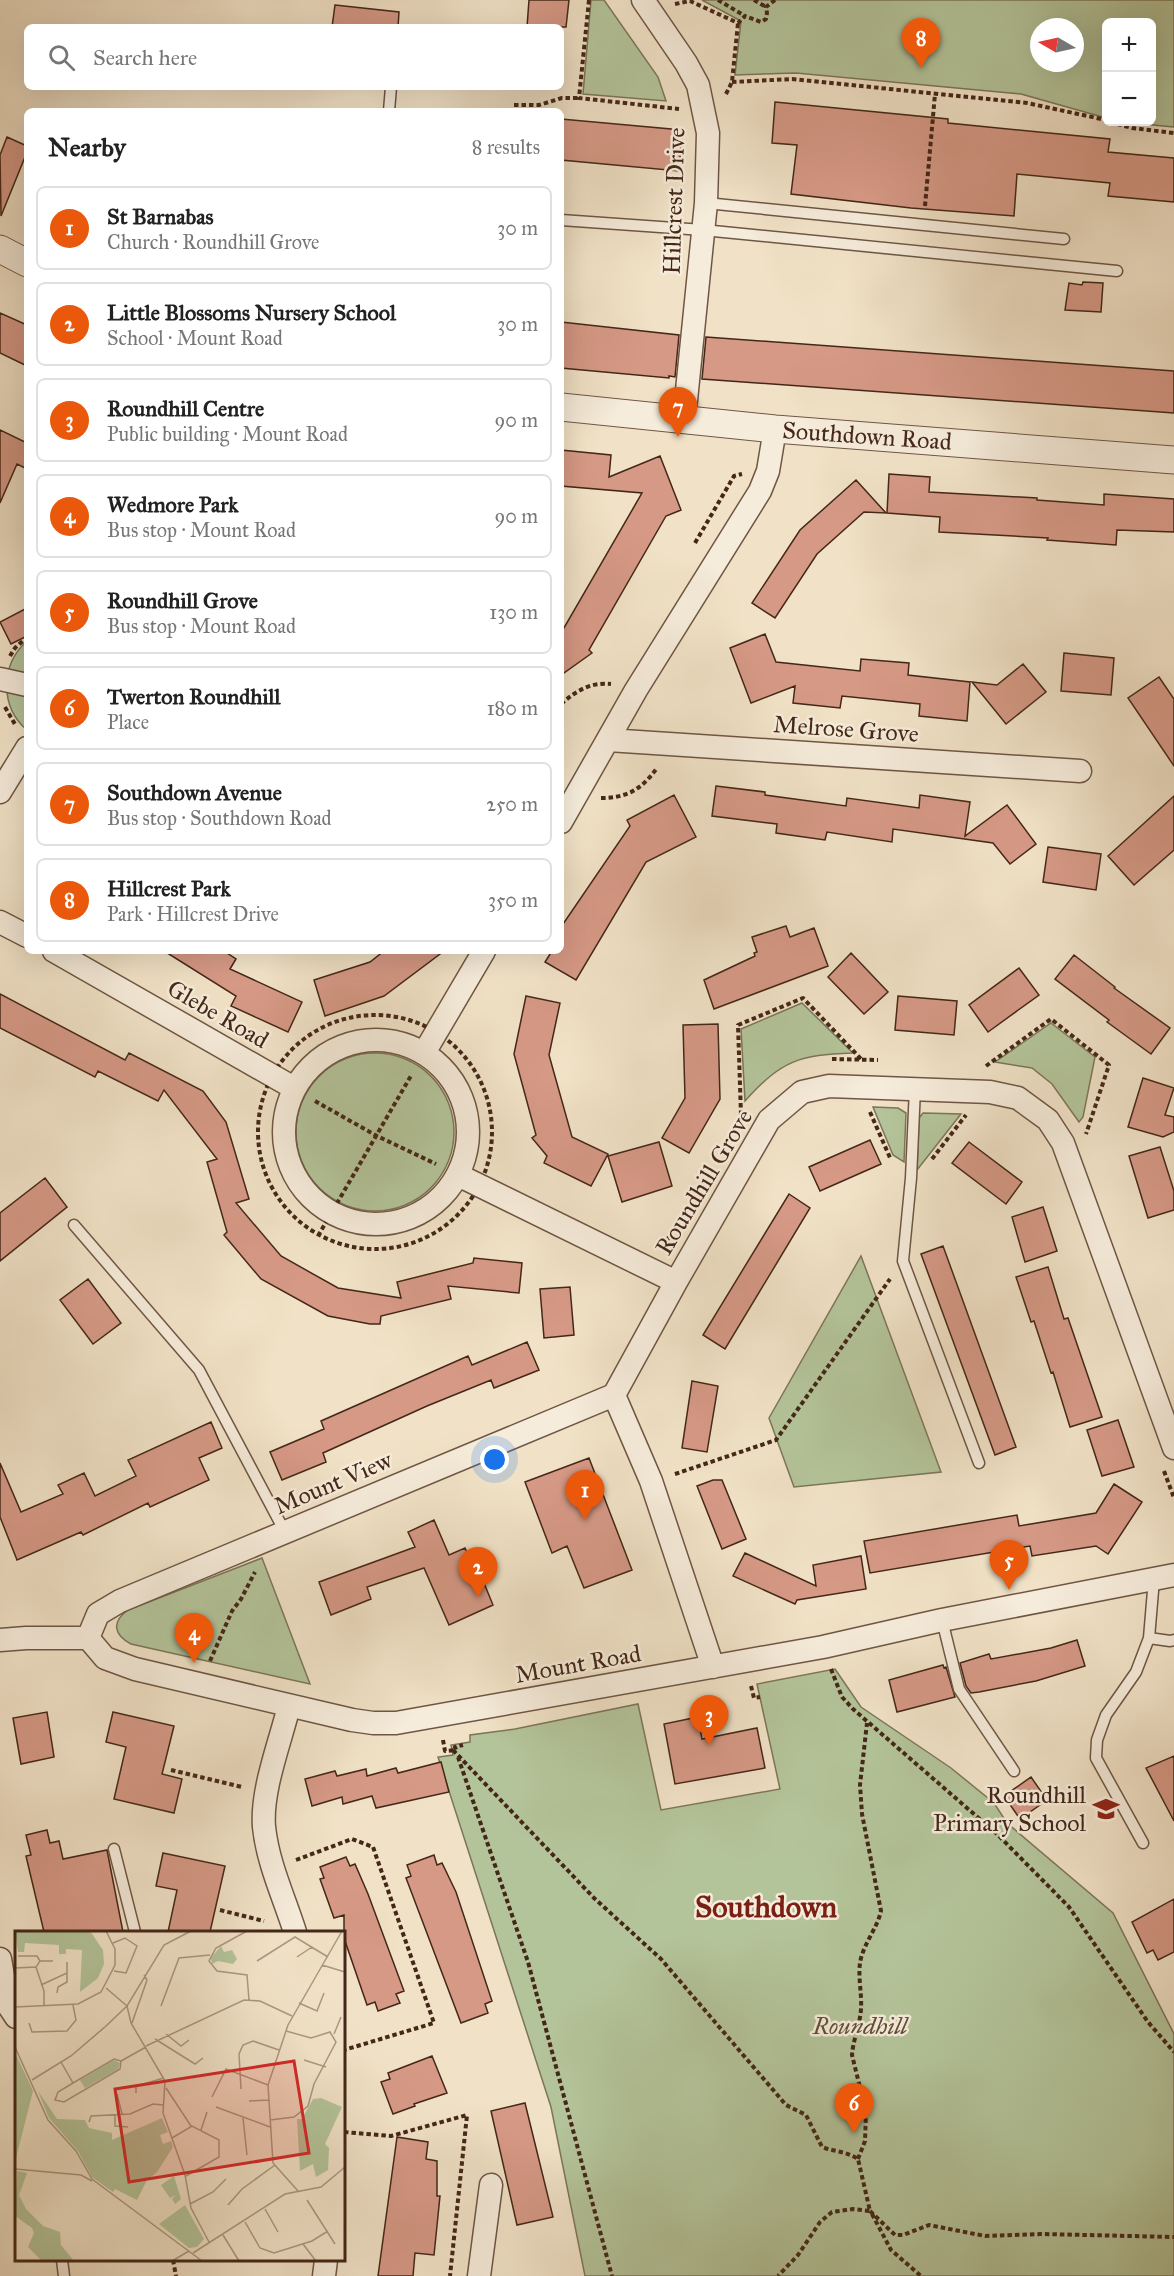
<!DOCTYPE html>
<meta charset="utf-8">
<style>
body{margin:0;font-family:"IM FELL Great Primer",serif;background:#f6f6f6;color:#222}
.controls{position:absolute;right:18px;top:18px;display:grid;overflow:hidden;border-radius:9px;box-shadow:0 6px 24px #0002}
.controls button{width:54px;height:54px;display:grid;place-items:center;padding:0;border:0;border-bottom:2px solid #e0e0e0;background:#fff;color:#222;font:30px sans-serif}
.compass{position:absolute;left:1030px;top:18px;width:54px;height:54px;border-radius:50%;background:#fff;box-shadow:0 6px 24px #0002;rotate:279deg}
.you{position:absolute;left:495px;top:1460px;width:21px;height:21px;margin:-15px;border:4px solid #fff;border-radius:50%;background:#1a73e8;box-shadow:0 0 0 9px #1a73e833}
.badge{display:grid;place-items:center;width:39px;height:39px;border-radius:50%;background:#ea580c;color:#fff;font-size:20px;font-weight:700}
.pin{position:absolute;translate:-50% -50px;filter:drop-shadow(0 2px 3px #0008)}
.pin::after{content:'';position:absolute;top:32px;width:21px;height:18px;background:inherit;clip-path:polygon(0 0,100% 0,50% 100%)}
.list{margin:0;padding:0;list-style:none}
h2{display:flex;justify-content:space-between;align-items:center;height:78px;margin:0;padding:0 24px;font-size:26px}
h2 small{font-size:20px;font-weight:400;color:#767676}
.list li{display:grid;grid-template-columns:39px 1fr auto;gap:18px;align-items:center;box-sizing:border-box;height:84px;margin:0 12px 12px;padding:0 12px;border:2px solid #e0e0e0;border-radius:9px}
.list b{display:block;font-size:22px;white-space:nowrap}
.list p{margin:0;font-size:20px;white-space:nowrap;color:#767676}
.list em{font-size:20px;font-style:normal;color:#767676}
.icon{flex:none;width:33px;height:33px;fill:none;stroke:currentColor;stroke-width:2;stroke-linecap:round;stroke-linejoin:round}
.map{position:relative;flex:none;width:1174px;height:2276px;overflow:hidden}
.search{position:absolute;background:#fff;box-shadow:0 6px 24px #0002;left:24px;top:24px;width:540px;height:66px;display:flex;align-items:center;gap:15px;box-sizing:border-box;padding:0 21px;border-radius:9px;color:#767676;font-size:22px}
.panel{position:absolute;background:#fff;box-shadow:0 6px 24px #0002;left:24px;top:108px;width:540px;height:846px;border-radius:9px}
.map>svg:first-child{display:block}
.green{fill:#b4c49a;stroke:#7c7659;stroke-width:1.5;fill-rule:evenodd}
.building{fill:#d69986;stroke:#442718;stroke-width:1.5}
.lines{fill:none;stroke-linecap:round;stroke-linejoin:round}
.service-casing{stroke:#6f5644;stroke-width:13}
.minor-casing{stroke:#6f5644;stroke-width:25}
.tertiary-casing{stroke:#6f5644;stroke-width:29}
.path{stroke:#442718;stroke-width:4;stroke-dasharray:4.5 3;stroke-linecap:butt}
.service{stroke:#f6ecdb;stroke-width:10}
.minor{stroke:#f6ecdb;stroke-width:22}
.tertiary{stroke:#f6ecdb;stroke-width:27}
.labels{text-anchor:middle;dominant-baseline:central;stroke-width:5;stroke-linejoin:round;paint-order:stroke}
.street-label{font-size:24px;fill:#442718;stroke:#f6ecdb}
.poi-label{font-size:24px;fill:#442718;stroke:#f6ecdb;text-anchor:end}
.park-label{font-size:24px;font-style:italic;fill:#604e38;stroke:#f6ecdb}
.district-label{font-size:30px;font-weight:bold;fill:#7a1f14;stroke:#f6ecdb}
.inset-road{fill:none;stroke:#ac9781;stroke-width:1.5}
.view{fill:#d62828;fill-opacity:0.15;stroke:#d62828;stroke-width:3}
.inset-edge{fill:none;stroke:#442718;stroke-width:3}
</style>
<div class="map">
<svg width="1174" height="2276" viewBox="0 0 1174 2276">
<rect width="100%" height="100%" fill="#f1e2c7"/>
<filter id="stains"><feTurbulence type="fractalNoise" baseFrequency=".00333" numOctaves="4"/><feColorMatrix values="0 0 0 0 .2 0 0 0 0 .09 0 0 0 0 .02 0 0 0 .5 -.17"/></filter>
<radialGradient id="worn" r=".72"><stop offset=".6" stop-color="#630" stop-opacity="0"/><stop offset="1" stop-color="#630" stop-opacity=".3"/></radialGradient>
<!-- green -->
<path class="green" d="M591,0H604L658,77L666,101L583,94Z
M702,0H1174V127L1120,122H1152V22H1106V118L1021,94L796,73L735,75L741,21ZM1039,27H1075V63H1039Z
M27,641V730C0,707 0,665 27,641Z
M802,1003L853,1053C799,1055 782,1060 745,1101L741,1029Z
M1051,1023L1095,1057L1083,1117L1079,1122L1052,1084L1032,1068L995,1062Z
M296 1132a79 79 0 1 1 158 0a79 79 0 1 1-158 0Z
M873,1107L898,1108L906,1113L904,1162L893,1155Z
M923,1113L961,1114L917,1170L919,1118Z
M861,1256L941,1472L794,1487L769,1418Z
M262,1558L310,1684L131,1644C114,1635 111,1622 128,1610Z
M835,1669L861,1707L951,1768L994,1803L1007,1823L1113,1913L1174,2034V2276H585L551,2107L438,1757L453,1755L451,1745L470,1742V1735L515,1729L638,1704L661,1810L780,1789L757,1684Z"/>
<!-- building -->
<path class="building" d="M529,0H569L566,27H527Z
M335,5L399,12L398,27H332Z
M775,102L948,119V123L1110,139L1108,152L1174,158V202L1108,196L1110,183L1017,174L1014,216L911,208L791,194L797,145L772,143Z
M561,119L682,130L679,171L561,160Z
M7,137L27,146V152L1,216L0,155Z
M1083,282L1103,283L1101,312L1065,310L1069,283L1082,285Z
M0,313L27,325V366L0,353Z
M561,322L679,335L675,377L669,376V378L561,368Z
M706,337L1174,371V413L702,379Z
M0,430L27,443V469L17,464L0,503Z
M561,450L611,455L609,477L660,456L681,510L666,516L589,650L592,653L561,675V633L642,493L561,486Z
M889,474L930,477L929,492L1037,498V500L1104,505V494L1174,499V532L1117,530L1116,545L1047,540L1048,538L939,532L940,517L887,513Z
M856,480L886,513L864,512L817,554L775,618L752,603L800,530Z
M27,608V636L11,644L0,622Z
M765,634L776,662L860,671L861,659L909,663L908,675L970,682L967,721L919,716L920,704L842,696L840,708L793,703L795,686L751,703L730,648Z
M1064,653L1114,658L1111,695L1061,691Z
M1023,664L1046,692L1006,724L972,682L997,685Z
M1159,677L1174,699V766L1128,698Z
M716,786L765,792V795L846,806L847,798L919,808L920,795L970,802L965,836L1007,805L1036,844L1010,864L993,843L893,829L892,842L827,832L825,840L776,833L777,824L712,816Z
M674,795L696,837L646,862L576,980L545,962L552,951H561V927L630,826L627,820Z
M1174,796V850L1134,885L1108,856Z
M1048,847L1101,854L1096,890L1043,882Z
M786,926L790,937L814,928L828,966L714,1009L704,980L755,956L754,953L757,952L752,937Z
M164,951H224L236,959L230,969L302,1002L288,1032L231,1006L236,996Z
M384,951H444L384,996L325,1016L314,980L370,962Z
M851,953L888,992L864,1014L828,977Z
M1074,955L1115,987L1114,988L1170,1028L1151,1054L1107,1022L1109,1020L1055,979Z
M1019,968L1039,995L988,1032L969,1005Z
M0,994L125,1060L129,1053L203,1091L226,1122L249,1199L236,1203L281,1256L338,1288L401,1298L397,1282L473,1263L474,1258L522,1263L519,1293L448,1286L451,1299L381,1316L380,1324H370L328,1316L261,1279L224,1235L227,1232L207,1162L217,1159L164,1090L158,1101L98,1071L95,1077L0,1028Z
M526,996L560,1003L549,1055L572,1137L608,1154L591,1186L544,1163L547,1156L532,1138L536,1135L514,1054Z
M898,996L957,1001L954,1035L895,1030Z
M718,1024L720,1099L689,1153L662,1138L685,1098L683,1025Z
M1143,1078L1174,1088L1165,1115L1174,1117V1132L1163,1137L1128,1127Z
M870,1140L881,1164L820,1191L809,1167Z
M659,1142L672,1186L622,1202L608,1156Z
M969,1142L1022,1182L1006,1204L952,1163Z
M1160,1147L1174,1191V1210L1148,1218L1129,1156Z
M45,1178L67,1207L0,1261V1213Z
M789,1194L810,1208L725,1349L703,1335Z
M1043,1207L1057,1251L1025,1262L1012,1217Z
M943,1246L1016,1447L995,1455L921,1254Z
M1048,1267L1064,1319L1068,1318L1102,1417L1070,1427L1053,1372L1051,1373L1034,1321L1031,1322L1016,1277Z
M88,1279L121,1323L93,1344L60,1300Z
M570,1287L574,1335L544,1338L540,1289Z
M527,1342L539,1370L494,1388L491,1380L427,1406L323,1453L326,1462L282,1480L270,1452L324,1429L321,1421L468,1356L472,1365Z
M692,1381L718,1386L707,1452L682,1448Z
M1118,1420L1134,1467L1102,1476L1087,1430Z
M211,1422L222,1448L199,1458L209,1480L150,1507L148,1503L83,1535L81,1532L17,1560L0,1517V1463L21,1512L63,1494L58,1485L84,1473L95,1496L136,1476L128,1460Z
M589,1458L632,1570L584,1588L567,1546L552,1553L525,1482Z
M713,1480H722L746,1539L722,1549L697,1486Z
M1114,1484L1142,1502L1108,1554L1096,1546L1032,1556L1030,1546L870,1573L864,1541L1017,1515L1019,1526L1096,1513Z
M434,1520L449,1555L465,1548L471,1561L478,1558L488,1581L484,1583L493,1605L449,1625L424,1568L367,1587L371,1599L331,1615L319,1582L415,1547L408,1532Z
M745,1553L816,1586L813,1565L861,1556L866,1589L797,1600L795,1604L733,1576Z
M1077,1640L1085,1666L1036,1681L979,1692L971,1693L966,1686L960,1663L989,1654L991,1659L1051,1648Z
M943,1665L944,1668L946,1667L955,1697L897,1712L889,1680Z
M47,1712L54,1757L21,1764L13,1718Z
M113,1712L174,1726L162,1774L182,1779L174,1813L114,1799L126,1747L106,1742Z
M698,1717L702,1739L757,1728L765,1768L675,1784L664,1724Z
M1174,1756V1821L1146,1768Z
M441,1762L449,1792L376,1808L372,1796L343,1804L342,1797L312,1806L305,1779L335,1771L337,1776L366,1769L367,1776L396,1768L398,1773Z
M1031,1777L1047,1800L1020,1819L1004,1796Z
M47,1830L50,1843L59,1841L63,1859L107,1850L123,1932H44L26,1856L31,1855L26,1835Z
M163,1853L225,1866L210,1932H168L177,1890L156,1886Z
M434,1855L437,1865L442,1863L456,1892L492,2001L485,2004L488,2013L461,2023L406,1878L411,1876L407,1865Z
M346,1857L350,1866L355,1864L368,1894L404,1991L396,1994L400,2003L378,2011L375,2002L367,2005L344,1938V1915L334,1918L320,1879L324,1878L320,1867Z
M1174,1899V1952L1158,1960L1153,1950L1147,1953L1132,1922Z
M432,2056L447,2093L414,2104L415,2106L393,2114L381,2082L390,2079L388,2073Z
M525,2103L553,2217L517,2225L491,2111Z
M397,2137L428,2142L426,2159L437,2161V2196H440L434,2255L415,2253L413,2276H378Z"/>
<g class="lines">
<!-- service casing -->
<g class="service-casing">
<path id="service" d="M389,111L391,87
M706,203L1064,239
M561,220L703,230L1117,271
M915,1088L911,1178L903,1261L979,1463
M74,1225L199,1370L285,1532
M1154,1579L1149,1638L1170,1641L1174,1640
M942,1620L959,1689L1014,1771
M1143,1843L1096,1758L1097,1740L1106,1715L1136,1672L1149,1638
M114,1849L135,1932
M62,2260L64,2276"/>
</g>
<!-- minor casing -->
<g class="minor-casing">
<path id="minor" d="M643,0L686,63L698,85L708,133L706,203L684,420
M0,679L27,685
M608,740L1080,771
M0,792L27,748
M561,822L636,690L760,491L768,471L775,429
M0,922L27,936
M54,951L294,1088
M284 1132a92 92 0 1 1 184 0a92 92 0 1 1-184 0Z
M424,1053L484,951
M458,1175L676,1282
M88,1638L98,1614L120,1601L614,1395
M0,1640L26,1638H88L105,1658L135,1669L352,1720L373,1723H396L823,1647L942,1620L1174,1575
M713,1667L651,1481L614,1395L676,1282L769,1120L802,1092L829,1086L990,1092L1018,1098L1048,1120L1063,1143L1174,1448
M289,1706C280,1743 261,1790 264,1827C268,1864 284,1897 295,1932
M0,1959L8,2005L16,2017
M324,2276L326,2260
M479,2276L491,2185"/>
</g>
<!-- tertiary casing -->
<g class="tertiary-casing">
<path id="tertiary" d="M0,249L27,263
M561,407L775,429L1174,460"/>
</g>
<!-- path -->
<path class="path" d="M589,0L579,98L679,109
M718,0L745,16
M754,0L766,7
M675,4L690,1L738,23L745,16L761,22L766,19L767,13L766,7L775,0
M732,82L792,79L1027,103L1106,120
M726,94L732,82L738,23
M514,105H539L562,98H579
M1110,122L1132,128L1174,133
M925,206L935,94
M695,543L734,476L742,474
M10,656L15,648L27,637
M561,704C576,691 590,682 611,684
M5,707L16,726
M601,798C627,798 642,789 657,768
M258 1132a117 117 0 1 1 234 0a117 117 0 1 1-234 0Z
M832,1059L878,1060
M986,1066L1051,1019L1109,1065L1086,1134
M315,1101L377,1136L436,1164
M870,1112L891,1160
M741,1115L738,1025L803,998L861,1059
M932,1159L966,1115
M318,1236L412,1074
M663,1247L682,1215
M1164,1471L1174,1498
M675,1474L776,1440L890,1279
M210,1661L232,1611L241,1599L255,1572
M831,1669L842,1697L853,1709L997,1834L1069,1907L1148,2022L1174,2052
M751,1686L754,1698L760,1697
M443,1740L445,1751L456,1750L455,1747L463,1745
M453,1750L594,1898L661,1959L786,2105L806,2115L822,2147C835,2152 846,2151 858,2159L870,2211L853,2209L832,2212L820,2222L798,2255L778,2276
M458,1757L528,1962L612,2276
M171,1770L242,1787
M296,1860L352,1839L373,1847L434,2023L344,2050
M220,1910L264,1921
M344,2132L391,2136L467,2115L450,2276
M858,2159L865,2141L866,2112L852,2055C853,2040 860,2025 861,2009C862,1994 858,1978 860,1963C863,1944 877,1929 881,1911L862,1814L860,1785L867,1723
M870,2211L895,2235H903L929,2225L985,2236L1041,2234L1174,2237
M872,2214L891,2250L921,2276
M173,2260L176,2276"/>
<!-- service -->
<use href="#service" class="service"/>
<!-- minor -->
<use href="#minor" class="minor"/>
<!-- tertiary -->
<use href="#tertiary" class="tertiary"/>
</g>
<!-- icons -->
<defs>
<g id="school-bare" transform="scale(2.07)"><path d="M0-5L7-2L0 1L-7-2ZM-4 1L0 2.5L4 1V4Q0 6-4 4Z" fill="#8f2418" stroke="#f6ecdb" stroke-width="2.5" paint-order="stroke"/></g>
</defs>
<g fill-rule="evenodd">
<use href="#school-bare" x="1106" y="1809"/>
</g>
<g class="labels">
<!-- street labels -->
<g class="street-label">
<text transform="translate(674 201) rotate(-88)">Hillcrest Drive</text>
<text transform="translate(867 436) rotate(4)">Southdown Road</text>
<text transform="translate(846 729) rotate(4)">Melrose Grove</text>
<text transform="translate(218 1014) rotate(30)">Glebe Road</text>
<text transform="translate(704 1182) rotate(-59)">Roundhill Grove</text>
<text transform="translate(333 1483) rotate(-23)">Mount View</text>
<text transform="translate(578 1664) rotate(-10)">Mount Road</text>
</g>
<!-- poi labels -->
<g class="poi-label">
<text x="1086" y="1795">Roundhill<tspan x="1086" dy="28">Primary School</tspan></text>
</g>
<!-- park labels -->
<g class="park-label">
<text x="860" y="2026">Roundhill</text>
</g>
<!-- district labels -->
<g class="district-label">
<text x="766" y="1907">Southdown</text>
</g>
</g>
<!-- overview -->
<g transform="translate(15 1931)">
<rect width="330" height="330" fill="#f1e2c7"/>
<path d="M0,0H75L88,19L89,33L83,47L65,61L67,19L51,18V23H44V14L10,12L9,21H3ZM206,15L209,21L217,19L222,28L218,33L203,30L197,33L196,27ZM0,121L18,160L0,231ZM99,129L105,132L103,138L70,157L65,149ZM23,160L42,188L70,189L74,197L97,202V209L147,187L153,201L145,204L148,213L156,210L158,216L142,241L132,249L122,269L100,258L98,261L77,246L63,220L34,187ZM306,167L327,176L310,213L314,217L313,239L301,246L298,233L285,240L282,188H287L298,168ZM2,240L12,242L4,264L11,278L28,295L45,301L46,314L59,330H27L13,316L19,302L17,297L0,285ZM159,245L166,268L160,273L157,268L161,264L155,267L146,254ZM170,274L189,308L182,316L174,317L144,293Z" fill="#b4c49a"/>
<path class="inset-road" d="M232,0L201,17L194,30L202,40L232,44L234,69M98,12L110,7L122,15L111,42L99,40M3,25H22L25,30M282,26L297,16M242,30L280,6L313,26M307,34L330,41M0,37L21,36M26,54L52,42V31M91,57L112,75M42,62L43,56L52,51V42M284,72L302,80L309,62M29,75V60L21,36L25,30H38M112,75L116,92L150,150L148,182L170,244L176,277L194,311M146,75L164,27L195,24M0,76L63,73L86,61L100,34V18L91,0M14,92L17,101L52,100L61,89L58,74M117,92L132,49L129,44M151,103L166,115L174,109M319,103L326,86M140,108L180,133L188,127M131,115L229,69L245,70L277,85M0,116L33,189L61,220L77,248L187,330M289,129L311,136M106,130L99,128L58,152L43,161L40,169L49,171L105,138L106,130L131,116M46,131L58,152M17,149L56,125L91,95L112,75L149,14L176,0M151,157L176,195M226,158L224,123L228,114L238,110L264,119M121,162V155L149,147M102,163L107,183M197,166L211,138L253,154M234,170L254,169M201,176L255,196M100,184V195L113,196M228,187L232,224M255,189L279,186L293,175L299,153L321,111L315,101L296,107L271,100M74,191L76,185L115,183L138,173L148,174M186,199L192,181M157,207L177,195L204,209V226L171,245M0,238L66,244L77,250M283,260L258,232L253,154L273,94L327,0M292,269L320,313M175,273L198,261L211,248M213,274L227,258L260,234M250,278L263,301M230,291L245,317L259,322L297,310L313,300M208,304L224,330M288,313L301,330M178,322L270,263L306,256L330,236M157,330L174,320"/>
<path class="view" d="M279,130L294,222L114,251L100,158Z"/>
<rect width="330" height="330" class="inset-edge"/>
</g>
<rect width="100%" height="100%" filter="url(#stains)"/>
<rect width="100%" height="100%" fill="url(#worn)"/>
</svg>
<div class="controls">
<button>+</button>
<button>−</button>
</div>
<svg class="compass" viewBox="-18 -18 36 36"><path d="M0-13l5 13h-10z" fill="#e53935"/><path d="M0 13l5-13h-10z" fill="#767676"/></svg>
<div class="you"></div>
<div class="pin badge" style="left:585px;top:1520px">1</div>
<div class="pin badge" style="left:478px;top:1597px">2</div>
<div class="pin badge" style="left:709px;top:1745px">3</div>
<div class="pin badge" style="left:194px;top:1663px">4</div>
<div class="pin badge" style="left:1009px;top:1590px">5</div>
<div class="pin badge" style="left:854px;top:2133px">6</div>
<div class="pin badge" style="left:678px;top:437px">7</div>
<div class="pin badge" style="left:921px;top:68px">8</div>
<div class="search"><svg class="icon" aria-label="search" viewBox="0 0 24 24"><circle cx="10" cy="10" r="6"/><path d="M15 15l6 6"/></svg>Search here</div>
<section class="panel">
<h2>Nearby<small>8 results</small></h2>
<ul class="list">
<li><span class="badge">1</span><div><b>St Barnabas</b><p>Church · Roundhill Grove</p></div><em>30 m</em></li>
<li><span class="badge">2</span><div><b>Little Blossoms Nursery School</b><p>School · Mount Road</p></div><em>30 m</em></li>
<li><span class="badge">3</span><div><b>Roundhill Centre</b><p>Public building · Mount Road</p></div><em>90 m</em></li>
<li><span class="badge">4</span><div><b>Wedmore Park</b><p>Bus stop · Mount Road</p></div><em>90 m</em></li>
<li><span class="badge">5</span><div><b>Roundhill Grove</b><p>Bus stop · Mount Road</p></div><em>130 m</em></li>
<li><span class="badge">6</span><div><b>Twerton Roundhill</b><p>Place</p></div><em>180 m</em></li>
<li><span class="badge">7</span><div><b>Southdown Avenue</b><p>Bus stop · Southdown Road</p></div><em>250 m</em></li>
<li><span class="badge">8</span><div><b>Hillcrest Park</b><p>Park · Hillcrest Drive</p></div><em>350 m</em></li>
</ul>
</section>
</div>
